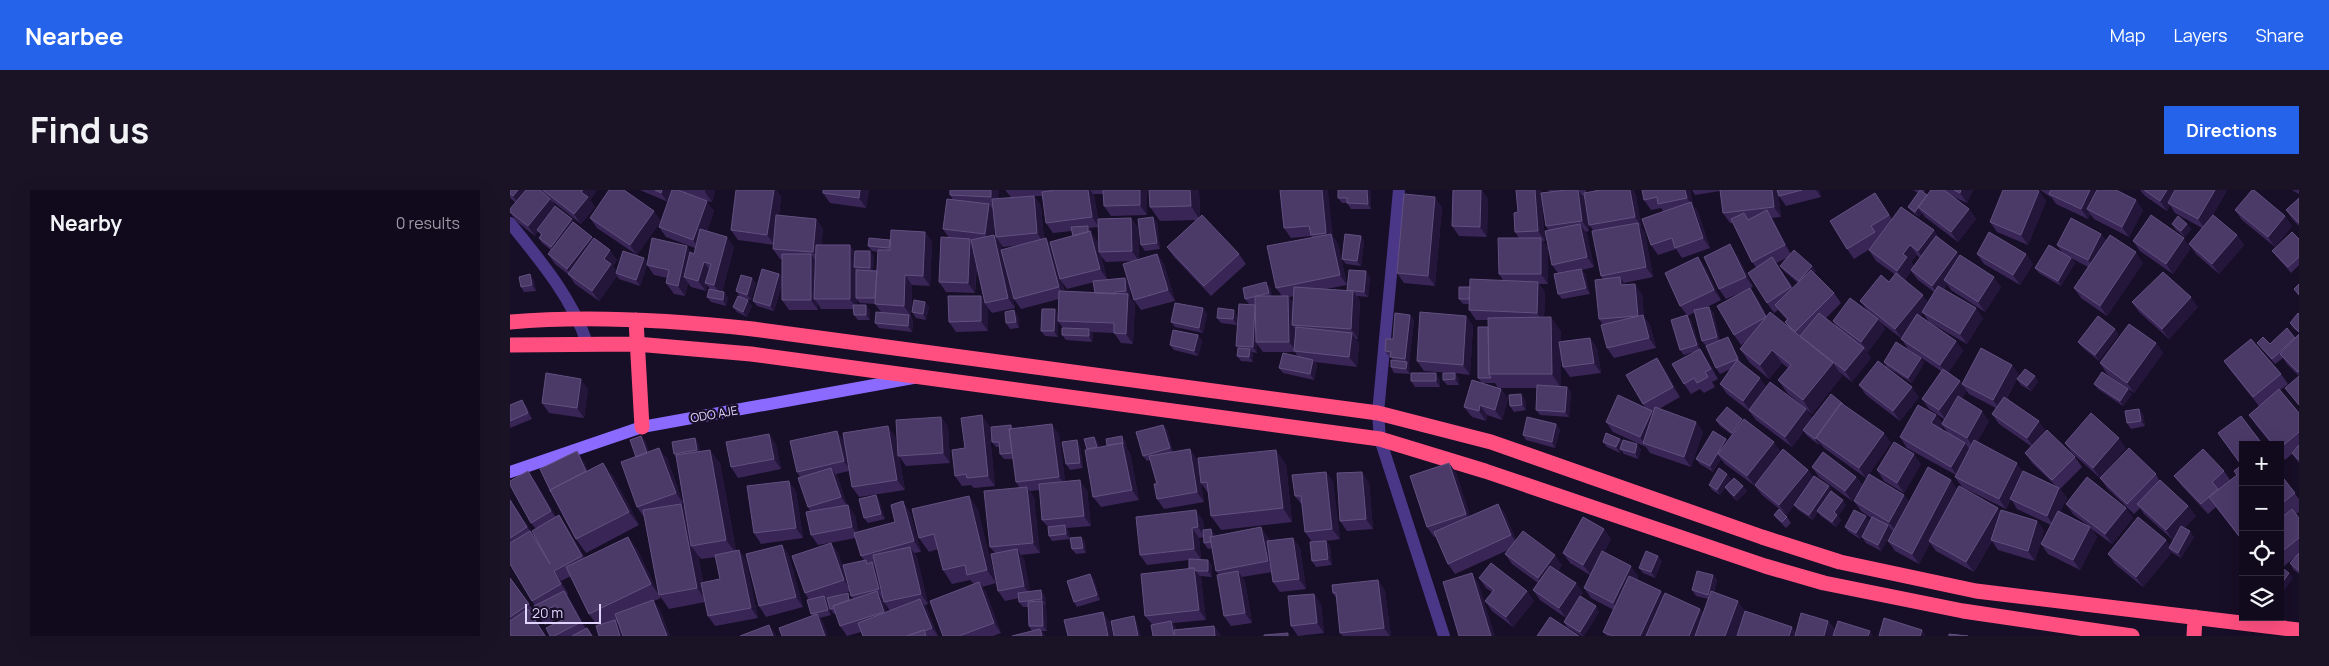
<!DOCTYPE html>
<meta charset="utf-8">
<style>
body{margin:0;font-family:Manrope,sans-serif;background:#1a1326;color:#f1f3f6}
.controls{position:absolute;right:15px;bottom:15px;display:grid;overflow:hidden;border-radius:0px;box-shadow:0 5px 20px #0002}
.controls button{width:45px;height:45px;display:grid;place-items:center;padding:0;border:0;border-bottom:1px solid #302b3b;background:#110a1d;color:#f1f3f6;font:25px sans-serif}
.scale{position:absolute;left:15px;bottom:12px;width:76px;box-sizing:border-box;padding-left:5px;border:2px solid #e1d4ff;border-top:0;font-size:14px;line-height:18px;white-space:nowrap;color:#e1d4ff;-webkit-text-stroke:4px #170e27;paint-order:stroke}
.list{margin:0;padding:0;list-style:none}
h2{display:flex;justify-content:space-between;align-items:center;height:65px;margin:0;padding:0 20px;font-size:21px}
h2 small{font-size:16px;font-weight:400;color:#9c9aa4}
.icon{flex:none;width:28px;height:28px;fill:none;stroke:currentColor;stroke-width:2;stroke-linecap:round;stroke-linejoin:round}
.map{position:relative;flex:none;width:1789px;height:446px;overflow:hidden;border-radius:0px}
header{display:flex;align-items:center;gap:30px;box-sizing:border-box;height:70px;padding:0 25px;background:#2563eb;color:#fff}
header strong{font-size:24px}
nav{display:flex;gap:28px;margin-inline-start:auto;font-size:18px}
.intro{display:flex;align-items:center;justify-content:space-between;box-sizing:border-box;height:120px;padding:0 30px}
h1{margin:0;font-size:35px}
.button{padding:12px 22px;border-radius:0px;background:#2563eb;color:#fff;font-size:18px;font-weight:700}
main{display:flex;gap:30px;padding:0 30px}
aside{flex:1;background:#110a1d;border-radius:0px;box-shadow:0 5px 20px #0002}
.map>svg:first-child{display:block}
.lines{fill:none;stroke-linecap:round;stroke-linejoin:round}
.street{stroke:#4a3788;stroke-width:12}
.secondary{stroke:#8b6bff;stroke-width:12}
.highway{stroke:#ff4f81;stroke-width:15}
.wall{fill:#392656;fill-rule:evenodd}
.shaded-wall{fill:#24153b}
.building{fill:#4b3968;stroke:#625180}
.labels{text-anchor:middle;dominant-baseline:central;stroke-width:4.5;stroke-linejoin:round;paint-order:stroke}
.street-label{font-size:12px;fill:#e1d4ff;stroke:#170e27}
</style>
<header>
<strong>Nearbee</strong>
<nav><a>Map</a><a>Layers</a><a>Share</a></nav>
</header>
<div class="intro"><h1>Find us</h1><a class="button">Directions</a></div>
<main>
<aside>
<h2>Nearby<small>0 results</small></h2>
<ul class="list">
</ul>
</aside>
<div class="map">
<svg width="1789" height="446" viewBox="0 0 1789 446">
<rect width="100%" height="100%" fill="#170e27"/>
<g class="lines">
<!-- street -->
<path class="street" d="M889,0L868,223L870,249L934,446
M0,33C30,70 62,108 77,153"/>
<!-- secondary -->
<path class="secondary" d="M0,282L132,237L403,188"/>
<!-- highway -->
<path class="highway" d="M126,130L132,237
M0,132C81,125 162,130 243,139L868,223L981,252L1252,347L1330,372L1466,401L1789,440
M0,155L126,154L241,164L870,249L975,281L1255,376L1314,393L1453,421L1622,446
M1684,446L1685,427"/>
</g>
<!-- wall -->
<path class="wall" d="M0,0H87L80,10L85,17L71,34L42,11L45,16L82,47L107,70L103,76L106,81L127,65L87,38L80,28L151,31L158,12L130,0H168L171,1L170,0H205L202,12L194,10L204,21L197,41L224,57L212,102H214L218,108L216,116L201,112L197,107L200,99L197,95L196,101L181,97L178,93L175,106L164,104L156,93L158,88L144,85L137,75L130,96L109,89L107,86L89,111L65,94L59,85L45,74L38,64L41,60L32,53L29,48L31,45L28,41L25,46L6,31L0,22V19L6,13L0,8ZM151,31L149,37L156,47L185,58L184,64L182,63L137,73L127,65Z
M313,0H359L356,18L320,13L313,3Z
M440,0H489L488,9L510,7H501L495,0H637V25L601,26L594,16L593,4H583L584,5L588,29L621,28L628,38L629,69L647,64L654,74L665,111L631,120L624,110L622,71L596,72L591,66L597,89L593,90L615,88L619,93L620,106H619L625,114L623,154L611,153L604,143L581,142L583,144L582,152L556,150L552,145L553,138L548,131V147L535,146L531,141L548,124L549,109L511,119L504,109L498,88L505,118L482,123L478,118V141L446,142L439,132L474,111L467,75L465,103L436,102L429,92L439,48L433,39L443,10L440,5ZM524,6H532L536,33L543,43L562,41L563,46L541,55L534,49L531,16ZM485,33L486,47L493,57L509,55L492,60L491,55L484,45H483ZM588,37V56L587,51L582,44V41L579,38ZM552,92L557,99L584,92L585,103L555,102Z
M639,0H689L690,26L729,64L736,74L701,106L664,67L657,57L686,30L650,31L640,17Z
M770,0L823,46L828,54L837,95L816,99L838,101L860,87L858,107L847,106L850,111L848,149H846L849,153L847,177L805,172L807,175L804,190L773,183L769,178L788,167L785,162H753L747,154V163L742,162L743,164V172L731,171L727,166L728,158L726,156L739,114L735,109L760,97L762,106H772L766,98L802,47V46L781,48L774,38ZM784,106L783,113L779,107Z
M861,0V19H841L837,13H832L828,8Z
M1006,0H1031V3L1040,2L1038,0H1076V3L1085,1L1084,0H1123L1126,5L1131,37L1135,43L1143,87L1114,93L1116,95L1132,104L1134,127L1140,135L1146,158L1104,168L1097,158L1093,135L1089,129L1093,89L1091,86L1084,41L1079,35L1074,6H1073L1075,9L1079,41L1075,42L1077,44L1084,77L1072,80L1075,84L1080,104L1052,109L1048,104V83L1042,75L1039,41L1036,36L1031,6L1035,51H1033L1038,58V94H1029L1035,102L1034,127L1051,141V151L1080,148L1087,158L1091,183L1060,187L1053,177L1051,165V197H1057L1061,202L1059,227L1030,225L1026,220L1027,198H988L985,193H972L968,188L978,137V130H966L959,120V114H953L949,109L960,97L993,90L989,84L1009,48L1005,42L1008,22Z
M1132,0H1180L1183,15L1188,22L1200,58L1172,68L1166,59L1148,65L1141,55L1153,21L1151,18L1141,20L1134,10Z
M1182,0H1267L1268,1L1267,0H1309L1311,7L1276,16L1269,6L1268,2L1271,27L1262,28L1281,64L1302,76L1306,81L1304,83L1324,103L1331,113L1316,128L1327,137L1323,131L1357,120L1350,111L1379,92L1386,85L1366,71L1359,60L1360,59L1344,69L1337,59L1365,3L1382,29L1430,49L1447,62L1450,66L1491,97L1475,122L1441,100L1437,94L1434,99L1473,128L1457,154L1419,132L1413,123L1410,126L1446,151L1453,161L1438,182L1450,191L1457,201L1451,209L1479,231L1467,252L1513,281L1546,296L1522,273L1515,263L1521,256L1489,234L1482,224L1486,218L1459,204L1452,194L1502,175L1509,185L1497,208L1536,241L1534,243L1565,267L1572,277L1550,299L1557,308L1550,322L1579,336L1563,324L1556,314L1616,318L1623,328L1602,354L1580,338L1587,347L1570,380L1538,364L1531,354L1541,335L1507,319L1501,309L1496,319L1452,297L1445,287L1446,285L1397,258L1390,247L1426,225L1432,233L1434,229L1419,219L1412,209L1431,181L1398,159L1391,148L1370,132L1375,139L1358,162L1355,159L1361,168L1342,192L1328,181L1332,186L1302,224L1278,204L1268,190L1278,178L1272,173L1259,189L1240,173L1230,159L1236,152L1231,155L1224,145L1237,100L1216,109L1209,99L1227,65L1243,97L1240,98L1247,108L1257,126L1278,137L1275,132L1277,130L1268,120L1264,123L1257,113L1246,77L1242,72L1223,33H1220L1213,23L1210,1L1185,5ZM1407,65L1410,68L1404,76L1401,72ZM1277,68L1270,76L1274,81L1288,93L1283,98L1266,73ZM1401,81L1408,90L1424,102L1418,112L1395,90ZM1433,236L1438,243L1431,239Z
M1403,0H1415L1414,3L1417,5L1421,0H1463L1457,13L1442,6L1459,19L1466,29L1448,52L1415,27L1412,23L1409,27L1402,22L1398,17L1408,3Z
M1530,0H1606L1633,20L1619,47L1584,29L1580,24L1578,29L1546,14L1542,8Z
M1630,0H1717L1703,25L1727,45L1734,55L1709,84L1686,64L1679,54L1692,38L1665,23L1660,15L1657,21L1635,6Z
M1782,0H1789V4Z
M1529,1L1536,11L1518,55L1487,42L1480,32Z
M271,6L269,25L306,29L313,39L311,55L364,66L363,80L367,81L368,62L362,61L358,56L415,42L422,52L420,96L402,95L401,126L400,125L403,131L402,142L369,138L365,133L371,122L365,114L350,113L347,110V115L360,120V130H348L344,125V119H311L308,114V120H279L272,110V94L264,121L247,116L243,111L269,84L272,87V69H270L263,59L264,55L228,50L221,40Z
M978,8L977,47L949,46L942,36Z
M1789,8V36L1783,30L1776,20Z
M932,17L925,96L894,93L887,83Z
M1725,20L1775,26L1782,36L1765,57L1732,30Z
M647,32L650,59L635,61L631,55Z
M1662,34H1677L1681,39L1675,47L1666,40Z
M1591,44L1596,51L1633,73L1597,126L1571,108L1564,98L1578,77L1561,68L1565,73L1551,96L1529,83L1525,78L1553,64L1547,55Z
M851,46L854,52L851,76L836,74L832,69Z
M1789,49V75L1781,83L1766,66L1762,61Z
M1623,51L1681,58L1663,84L1630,61Z
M1467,64H1516L1523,74L1510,95L1474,74Z
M1195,77L1211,110L1195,118L1203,122L1210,150L1221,152L1231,173L1257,197L1296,219L1302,228L1334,215L1374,243L1381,253L1356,288L1314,258L1310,253L1309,255L1296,245L1294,241L1282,257L1246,230L1239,221L1217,204L1210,194L1221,179L1210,184L1206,178L1196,156L1192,151L1185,122L1178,126L1181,130L1190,159L1197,169L1208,189L1202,192L1205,197L1194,203L1190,199L1181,204L1174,194L1183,162L1174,165L1170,160L1177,125L1170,116Z
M24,90L26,101L14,102L11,97Z
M246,93L241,110L230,107L226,101Z
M415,112L419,117L416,130L406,128L402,122Z
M1622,112L1688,117L1659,149L1629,122Z
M242,116L237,127L227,122L223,117Z
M693,118L697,124L693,143L665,137L661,132Z
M1789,124V143L1783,138L1780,133Z
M900,125L904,131L899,174H898L900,177V184L884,183L881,177L883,170L881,167H879L875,161Z
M508,126L509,138L500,139L496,133Z
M727,126V135L711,133L707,128Z
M956,126L963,136L960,185L945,183L949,189V195H937L933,190L941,183L914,181L907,171Z
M1609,144L1589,171L1572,157L1568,152Z
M1789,144V186L1777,174L1773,168L1765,174L1747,153L1760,154L1785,148Z
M688,145L692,151L688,166L664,160L660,155Z
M1646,153L1653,163L1624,203L1597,184L1590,173Z
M1411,168L1414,173L1402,193L1377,177L1374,172Z
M1714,171L1771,184L1778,194L1770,200L1789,223V273L1782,264L1775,270L1770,264V255H1762L1746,235L1739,225L1749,216L1721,181Z
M1154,178L1170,207L1149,219L1186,232L1193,242L1181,277L1140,263L1136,257L1103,242L1096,232L1135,218L1133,214Z
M1525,186L1528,192L1521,201L1511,195L1507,189Z
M929,188L930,197H905L901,191Z
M1584,194L1622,204L1613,216L1588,199Z
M1349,195L1409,207L1390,231L1356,205Z
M78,199L74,228L39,223L32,213Z
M991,199L998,209L992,230L977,225L976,231L962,227L954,217Z
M1015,209L1016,220L1004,222L1000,216Z
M0,215H16L22,229L0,238Z
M1629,219L1633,224L1635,236L1621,239L1617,233Z
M431,227L438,237L440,273L396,276L389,266L395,300L349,307L342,297L339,281L326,284L328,288L337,315L345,325L348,342L385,332L400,322L411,362L404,363L407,367L418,414L415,415L417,419L428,446H353L351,442L337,446L330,436L326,424H324L320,419L318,408L316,409L321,425L310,428L314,434L301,424L299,410L295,403L321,353L328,363L334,380L354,370L351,366L346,348L308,355L301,345L300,321L298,317L290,287L287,282L334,251L385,246L388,265ZM340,401L341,406L343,409L323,407ZM374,412L380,421L377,422Z
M1232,229L1271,262L1298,280L1303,287L1323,302L1336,315L1328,326L1331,330L1326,337L1311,326L1308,322L1303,330L1288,320L1284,315L1277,325L1252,305L1245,296L1215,274L1211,269L1203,282L1190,274L1186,269L1216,249L1217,251L1222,245L1210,236L1206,230Z
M1046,234L1050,240L1045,258L1016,250L1013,245Z
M479,235L485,296L464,298L461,295L452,296L445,286L455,258Z
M501,235L503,239L549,244L555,291L577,300L581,336L557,338L559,341L560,349L542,351L539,346L538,337L532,330L530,300L520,301L524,307L530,363L510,365L514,369L520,402L535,406L536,415H534L536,417L537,441H532L535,446H502L522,441L519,436L518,417H513L509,412V408L495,411L488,401L485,363L480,357L510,298L506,292L503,269H494L490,264V257H486L482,252Z
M653,235L657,240L663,262L687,269L694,312L654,319L647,309V294L640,270L637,271L633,266Z
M1708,243L1733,255V352L1706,317L1698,324L1672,296L1664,286L1714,281L1720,290L1727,285L1731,275Z
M259,244L266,255L271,279L228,288L221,277Z
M131,246L135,251L139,262L157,268L173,313L171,314L175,319L166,268L164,264L185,248L188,253L190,261L210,273L226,361L229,360L236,370L248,428L205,436L198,426L195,412L159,419L150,406L151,408L144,411L150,420L160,446H113L109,436L112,446H89L87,435L79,424L61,386L51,391L58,404L57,405L61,411L76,438L83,446H40L54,429L52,426L35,435L28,425L25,416L0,374V309L27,351L26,339L21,333L25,291L46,327L56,336L75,368L118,347L128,361L149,405L134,327L127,317L126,267ZM188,365L191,369L206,367L210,389L193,392Z
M584,247L588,252L589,257L615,251L617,259L620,263L629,310L591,317L583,307Z
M1110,249L1112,252L1131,259L1128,269L1114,264L1111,260L1110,263L1097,257L1093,252Z
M567,250L570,256L573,278L560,280L556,274Z
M1555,253L1616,258L1593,284H1646L1649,290L1678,316L1686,326L1674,338L1684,347L1671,368L1663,363L1662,362L1633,397L1605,374L1598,364L1660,356L1663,350L1634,324L1630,318L1624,324L1597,298L1590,288L1562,263Z
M74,272L78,281L103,286L129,335L76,363L66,349L41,302Z
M939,273L946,283L960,326L988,314L995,324L1006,350L1052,375L1048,381L1066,393L1073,403L1070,407L1089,422L1074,446H1072L1057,437L1054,432L1056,428L1030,410L1023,400L1028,393L1002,374L995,364L998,360L945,384L938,374L926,346L924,347L917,337Z
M776,274L782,332L711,340L701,326L698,303L691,293Z
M1411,274L1394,303L1374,291L1367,280Z
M1302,277L1346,287L1353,296L1399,312L1448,299L1490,321L1527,331L1534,341L1525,371L1488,360L1482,351L1464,382L1426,361L1420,353L1409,374L1385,361L1378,351L1383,341L1381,339L1382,341L1371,361L1356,353L1352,347L1358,336L1350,349L1339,342L1335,337L1356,326L1359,332L1361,328L1351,321L1344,311L1350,301L1342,311L1309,287Z
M816,282L823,292L830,349L816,351L820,356L822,375L806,377L802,371V352L795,342L792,315L785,306Z
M1217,284L1221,289L1217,295L1233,296L1237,301L1227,311L1219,303L1215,298L1210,305L1202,300L1199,295Z
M1770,284L1789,309V322L1786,324L1789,328V384L1783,379L1780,373L1786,366L1772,378L1779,383L1783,388L1770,376Z
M859,292L863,339L837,341L830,331Z
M286,301L293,348L251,354L244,343Z
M366,305L369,310L375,329L358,333L354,328Z
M459,306L468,320L486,393L472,397L476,402L491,443L483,446H433L464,394L460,390L442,394L433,380L428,359L419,362L409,348Z
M1264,325L1277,327L1281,333L1276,338L1268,330Z
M693,330L694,340L705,344V346L758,347L759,351L783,348L790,358L796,399L770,402L763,392L762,382L732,387L735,391L742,433L721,436L714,426L709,384L706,381L702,358L698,359L694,353V347L689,348L691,369L684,370L702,375V387L690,386L691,388L696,430L663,433L665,436L666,440L704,436L711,446H643L642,434L635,426L679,378V370L637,375L630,365Z
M1094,339L1101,349L1094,362L1128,386L1127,390L1154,405L1193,423L1198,409L1186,406L1182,400L1203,385L1207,390L1204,402L1235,421L1286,442L1318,431L1325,440L1360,441L1227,446L1234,426L1226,446H1097L1093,442L1104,420L1081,408L1074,398L1080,385L1060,373L1053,363Z
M571,347L575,352L576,363L566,364L562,359Z
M272,355L279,365L293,417L256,427L249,416Z
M1152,371L1145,388L1133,383L1129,378Z
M0,388L26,424L23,426L36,446H0Z
M969,388L1017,401L1024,411L1003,437L982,421L975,411L982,402L976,398Z
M584,389L590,410L567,417L564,412Z
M868,390L875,401L881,446H833L830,443L826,408L823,403Z
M804,404L811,414L814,443L788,446L781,436Z"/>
<!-- shaded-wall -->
<path class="shaded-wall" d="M8,0H22L10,16L3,6Z
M73,0H87L80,10L85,17L71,34L64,24L71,2Z
M152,0H164L158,13L151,3Z
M195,0H205L202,12L195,2Z
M264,0H267L271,6L265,55L257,45Z
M350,0H359L356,18L349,8Z
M481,0H489L488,17L481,7Z
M578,0H580L584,5L589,37L582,27Z
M630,0H637V25L630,15Z
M680,0H689L690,30L681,16Z
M812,0H818L823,46L828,54L837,95L830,85L823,53L816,43Z
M857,0H861V19L858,14Z
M971,0H972L978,8L977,47L970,37Z
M1025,0H1031L1035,51L1028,41Z
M1068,0L1075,9L1079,41L1072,31Z
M1120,0H1123L1126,5L1132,37L1125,27Z
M1175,0H1180L1183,15L1188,22L1200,58L1193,48L1182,15L1177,8Z
M1262,0H1267L1268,1L1271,27L1264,17Z
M1306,0H1309L1311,7Z
M1451,0H1463L1457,13L1450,3Z
M1580,0H1592L1577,19L1580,24L1578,29L1571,19Z
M1657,0H1670L1658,13L1660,15L1657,21L1650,11Z
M1705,0H1717L1695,39L1688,29Z
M1529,1L1536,11L1518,55L1511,45Z
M524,6L531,16L534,53L527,43Z
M925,7L932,17L925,96L918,86Z
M40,9L47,19L25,46L18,36Z
M1626,10L1633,20L1619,47L1612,37Z
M197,11L204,21L190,60L183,50Z
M479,14L486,24L482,54L475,44Z
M1408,18L1412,23L1409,27L1405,22Z
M1459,19L1466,29L1448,52L1441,42Z
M1257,20L1264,31L1282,66L1275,55Z
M144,21L151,31L127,65L120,55Z
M1775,26L1782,36L1765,57L1758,47Z
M643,27L647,32L650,59L647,53Z
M621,28L628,38L629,71L622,61Z
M62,29L66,34L45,63L41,57Z
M306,29L313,39L310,72L303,62Z
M1128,33L1135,43L1143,87L1136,77Z
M1070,34L1077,44L1084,77L1077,67Z
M1677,34L1681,39L1675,47L1671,41Z
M578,36L582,41V44L587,51L590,62H589L591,66L597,89L590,79L579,45Z
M1424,40L1431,50L1415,72L1408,61Z
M415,42L422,52L420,96L413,86Z
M1591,44L1598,54L1585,80L1578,70Z
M484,45L491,55L505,118L498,108Z
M1727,45L1734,55L1709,84L1702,74Z
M851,46L854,52L851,76L847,71Z
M82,47L89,57L63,87L57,79Z
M217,47L224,57L211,105L204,95Z
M536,48L543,58L550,89L552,92L556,108L549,97Z
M1031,48L1038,58V94L1031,84Z
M1674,48L1681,58L1663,84L1656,74Z
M460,49L467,59L465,103L458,93Z
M1220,54L1227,65L1243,97L1236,87Z
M340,55L347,65L344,77L347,82L346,108L347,110V119L340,109Z
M1400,55L1407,65L1401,72L1405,77L1394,91L1387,81L1393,64Z
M177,56L184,66L174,87L178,93L175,106L168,96Z
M100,60L107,70L103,76L108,84L106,83L107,86L89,111L82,101L94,69Z
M360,61L364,66L363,83L360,78Z
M1447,62L1454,72L1434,90L1437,94L1429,106L1422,96Z
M1626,62L1633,73L1597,126L1590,116Z
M301,64L308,74L304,109L308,114V120L301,110Z
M647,64L654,74L665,111L658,100Z
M1516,64L1523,74L1510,95L1503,85Z
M1188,67L1195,77L1211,110L1204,100Z
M134,68L138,73L130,96L126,90Z
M1561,68L1565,73L1551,96L1548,91Z
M194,72L201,82L195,93L197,95L196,101L188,91Z
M1302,76L1306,81L1293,96L1289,91Z
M1071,79L1075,84L1080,104L1076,98Z
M856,81L860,87L858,107L854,102Z
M20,84L24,90L26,101L22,95Z
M269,84L273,89L264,121L260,116Z
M395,85L402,95L401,126L394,116Z
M1110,87L1117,97L1111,95Z
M1484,87L1491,97L1475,122L1468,112Z
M242,88L246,93L241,110L237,105Z
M615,88L619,93L620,106L616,101Z
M756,92L760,97L763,109L759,103Z
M1028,92L1035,102L1034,133L1027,123Z
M1125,94L1132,104L1134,127L1140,135L1146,158L1139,148L1128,126Z
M1240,98L1247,108L1263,137L1256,127Z
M843,101L850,111L848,149L841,139Z
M214,102L218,108L216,116L213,110Z
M618,104L625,114L623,154L616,144Z
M1413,105L1420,115L1412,122L1413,123L1392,149L1385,139Z
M471,106L478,118V141L471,131Z
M778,106L786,116L782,135L786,140V161L779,152Z
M1681,107L1688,117L1659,149L1652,139Z
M238,110L242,116L237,127L233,122Z
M415,112L419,117L416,130L413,124Z
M356,115L360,120V130L356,125Z
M746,115V152L747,154V163L743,157Z
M1199,117L1203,122L1211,153L1207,147Z
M693,118L697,124L693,143L689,138Z
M1466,118L1473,128L1457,154L1450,144Z
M545,119L548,125V147L544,141Z
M504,120L508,126L509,138L506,132Z
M724,120L727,126V135L723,129Z
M399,125L403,131L402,142L398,136Z
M900,125L904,131L899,174L895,169Z
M1177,125L1181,130L1190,159L1197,169L1208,189L1187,155Z
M956,126L963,136L960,185L953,175Z
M1041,127L1051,141V198L1042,184Z
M1368,129L1375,139L1358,162L1351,152Z
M579,139L583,144L582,152L579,146Z
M1605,139L1609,144L1589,171L1585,165Z
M842,143L849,153L847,177L839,167Z
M688,145L692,151L688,166L684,161Z
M1218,147L1221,152L1231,174L1228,169Z
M1080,148L1087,158L1091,183L1084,173Z
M1446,151L1453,161L1437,185L1430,175Z
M1646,153L1653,163L1624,203L1617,193Z
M1354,158L1361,168L1342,192L1335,181Z
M740,159L743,164V172L739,167Z
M1262,160L1272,173L1259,189L1250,175Z
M1147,168L1154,178L1170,207L1163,197Z
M1411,168L1414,173L1402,193L1398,188Z
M803,170L807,175L804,190L800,184Z
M897,172L900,177V184L896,179Z
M1323,173L1332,186L1302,224L1293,210Z
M1502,175L1509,185L1490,220L1483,210Z
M926,183L929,188L930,197L926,191Z
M945,183L949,189V195L945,189Z
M1525,186L1528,192L1521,201L1517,196Z
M1250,188L1257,198L1240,221L1233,211Z
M71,189L78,199L74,228L67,218Z
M1450,191L1457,201L1436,230L1429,220Z
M1057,197L1061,202L1059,227L1055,222Z
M1402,197L1409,207L1390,231L1383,221Z
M991,199L998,209L992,230L985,220Z
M1618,199L1622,204L1613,216L1610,211Z
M1011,204L1015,209L1016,220L1012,215Z
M12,210L16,215L22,229L18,223Z
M1333,214L1336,219L1306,248L1310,253L1309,255L1305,249Z
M970,215L977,225L976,231L969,221Z
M1296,219L1303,229L1293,240L1294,241L1282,257L1275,247Z
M1629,219L1633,224L1635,236L1631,231Z
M1142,221L1149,231L1134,253L1130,247Z
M1472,221L1479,231L1464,258L1457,248Z
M472,225L479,235L485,296L478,286Z
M1426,225L1433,236L1428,243L1421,233Z
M431,227L438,237L440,273L433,263Z
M1232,229L1236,234L1226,248L1222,243Z
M1529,231L1536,241L1524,258L1517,248Z
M1186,232L1193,242L1181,277L1174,267Z
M542,234L549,244L556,297L549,287Z
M1046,234L1050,240L1045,258L1042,252Z
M653,235L657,240L664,264L660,258Z
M378,236L385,246L395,300L387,290Z
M327,241L334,251L341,281L334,271Z
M1374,243L1381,253L1356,288L1349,278Z
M259,244L266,255L271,279L264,269Z
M131,246L135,251L141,268L137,263Z
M612,246L615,251L617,259L620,263L629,310L622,300Z
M584,247L588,252L591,265L587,260Z
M185,248L188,253L191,265L187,260Z
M1609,248L1616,258L1590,288L1583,278Z
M1110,249L1113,254L1110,259L1111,260L1110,263L1106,257Z
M1216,249L1219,254L1208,264L1211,269L1203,282L1200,276Z
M567,250L570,256L573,278L570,273Z
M1264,252L1271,262L1245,296L1237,286Z
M1455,253L1462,263L1448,287L1441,277Z
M1127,254L1131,259L1128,269L1125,263Z
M149,258L157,268L173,313L166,303Z
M680,259L687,269L694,312L687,302Z
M200,260L210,273L226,363L216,350Z
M766,260L776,274L782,332L773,318Z
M67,261L74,272L85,295L78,285Z
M1404,264L1411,274L1394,303L1387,293Z
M93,273L103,286L129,335L119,322Z
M939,273L946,283L963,334L956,324Z
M1507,273L1514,283L1496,319L1489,309Z
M321,278L328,288L338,317L331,307Z
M1298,280L1305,290L1277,325L1269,315Z
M18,281L25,291L48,331L41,321Z
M816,282L823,292L830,349L822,339Z
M852,282L859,292L863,339L856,329Z
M1217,284L1221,289L1210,305L1207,300Z
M1346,287L1353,297L1342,311L1335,301Z
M570,290L577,300L581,336L574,326Z
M1441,290L1448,300L1419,351L1420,353L1409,374L1402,364Z
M279,291L286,301L293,348L286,338Z
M1233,296L1237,301L1227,311L1224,306Z
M1319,296L1323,302L1309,322L1307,321L1308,322L1303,330L1299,325Z
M517,297L524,307L530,363L523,353Z
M1549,298L1557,308L1544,336L1537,326Z
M366,305L369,310L375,329L371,324Z
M1394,305L1402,315L1386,342L1379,332Z
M459,306L468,320L486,393L477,380Z
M0,309L27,351L45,381L0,310Z
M1333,310L1336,315L1328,326L1331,330L1326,337L1322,332L1324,322Z
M393,311L400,322L411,362L404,351Z
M171,314L181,327V356L188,365L197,412L187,398Z
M988,314L995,324L1008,355L1001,345Z
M338,315L345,325L349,347L342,337Z
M1678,316L1686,326L1663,350L1656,340Z
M1488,318L1495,328L1464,382L1456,372Z
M1616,318L1623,328L1602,354L1595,344Z
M686,320L693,330L695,347L688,337Z
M49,325L56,336L79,376L72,366Z
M1356,326L1360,332L1350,349L1346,343Z
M1527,331L1534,341L1525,371L1518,361Z
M555,335L559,341L560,349L556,344Z
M1378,335L1382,341L1371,361L1368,355Z
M751,337L758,347L765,381L758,371Z
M1580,337L1587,347L1570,380L1563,370Z
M682,338L689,348L691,369L684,359Z
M701,339L705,344L707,357L703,352Z
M1094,339L1101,349L1081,385L1073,375Z
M1680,341L1684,347L1671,368L1668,363Z
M118,347L128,361L151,408L141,394Z
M571,347L575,352L576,363L573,358Z
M783,348L790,358L796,399L789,389Z
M1656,350L1663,360L1659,358L1662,362L1633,397L1626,387Z
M816,351L820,356L822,375L818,369Z
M321,353L328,363L341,401L334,390Z
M272,355L279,365L293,417L286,407Z
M400,357L407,367L418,414L411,404Z
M507,359L514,369L521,406L514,396Z
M229,360L236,370L248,428L241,418Z
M1045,365L1052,375L1035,398L1028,388Z
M1148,366L1152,371L1145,388L1141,382Z
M698,370L702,375V387L698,381Z
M362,372L369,383L376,409L369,399Z
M1121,376L1128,386L1110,423L1103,413Z
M684,378L691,388L696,430L689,420Z
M44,381L51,391L58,404L51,394Z
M728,381L735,391L742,433L735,423Z
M962,383L969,394L985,446H981Z
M1779,383L1783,388L1770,407V396Z
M580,384L584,389L590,410L587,405Z
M1203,385L1207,390L1201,410L1198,405Z
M868,390L875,401L881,446H880L874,438Z
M469,392L476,402L491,443L484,433Z
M1066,393L1073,403L1056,428L1049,418Z
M531,400L535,406L536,415L532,409Z
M54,401L61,411L78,442L71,432Z
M367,401L374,411L381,432L374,422Z
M1017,401L1024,411L1003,437L996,427Z
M1151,401L1158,411L1142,446H1130Z
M804,404L811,414L814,443L807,433Z
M314,406L318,411L321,425L318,420Z
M410,409L417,419L428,446L422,438Z
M143,410L150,420L160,446H157Z
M532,411L536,417L537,441L533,436Z
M1228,411L1235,421L1226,446H1215Z
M1086,416L1089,422L1074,446H1073L1070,442Z
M1190,419L1197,429L1190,446H1179Z
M593,422L600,432L603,446H598Z
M307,424L314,434L318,446H315Z
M624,426L627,432L631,446H628Z
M105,430L109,435L112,446H110Z
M661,431L665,436L667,446H664Z
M1318,431L1325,441L1324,446H1314Z
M259,435L267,446H263Z
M704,436L711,446H705Z
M1282,437L1288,446H1279Z
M530,439L535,446H532Z
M1412,440L1416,446H1410Z
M1360,441L1363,446H1358Z"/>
<!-- building -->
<path class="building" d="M0,0H8L3,6L0,4Z
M16,0H30L40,9L18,36L0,22V19Z
M33,0H73L71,2L78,7L64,24Z
M99,0H114L144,21L120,55L80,28Z
M145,0H152L151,3Z
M162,0H168L197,11L183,50L149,37Z
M226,0H264L257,45L221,40Z
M313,0H350L349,8L313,3Z
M440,0H481V7L440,5Z
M545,0H578L582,27L536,33L532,2Z
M593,0H630V15L594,16Z
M639,0H680L681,16L640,17Z
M770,0H812L816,43L801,45L799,36L774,38Z
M828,0H857L858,14L837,13V8H828Z
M943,0H971L970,37L942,36Z
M1006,0H1025L1028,41L1005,42L1004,23L1008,22Z
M1057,0H1068L1072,31L1036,36L1031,3Z
M1091,0H1120L1125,27L1079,35L1074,3Z
M1132,0H1175L1177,8L1148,14L1147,7L1134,10Z
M1210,0H1262L1264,17L1213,23Z
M1267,0H1292L1269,6Z
M1410,0L1417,5L1405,22L1398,17Z
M1421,0H1434L1459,19L1441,42L1408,17Z
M1444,0H1451L1450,3Z
M1493,0H1527L1529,1L1511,45L1480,32Z
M1541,0H1580L1571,19L1539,4Z
M1587,0H1606L1626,10L1612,37L1577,19Z
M1634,0H1657L1650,11Z
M1665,0H1705L1688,29L1658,13Z
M1742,0H1744L1775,26L1758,47L1725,20Z
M1365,3L1379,25L1361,36L1365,42L1337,59L1320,31Z
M894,4L925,7L918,86L887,83Z
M524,6L527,43L486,47L482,9Z
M1789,8V33L1776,20Z
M437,9L479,14L475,44L433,39Z
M1181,12L1193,48L1165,58L1162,48L1141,55L1132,29Z
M45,16L62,29L41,57L29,48L32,44L27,40Z
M1391,17L1424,40L1408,61L1400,55L1393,64L1397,67L1387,81L1359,60Z
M1257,20L1275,55L1242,72L1221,29L1234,23L1238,30Z
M266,25L306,29L303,62L263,59Z
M692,25L729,64L694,96L657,57Z
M1641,25L1674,48L1656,74L1623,51Z
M1703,25L1727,45L1702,74L1679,54Z
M1668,26L1677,34L1671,41L1662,34Z
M643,27L647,53L631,55L628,29Z
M621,28L622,61L589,62L588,29Z
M1561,28L1591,44L1578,70L1547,55Z
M63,32L82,47L57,79L38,64Z
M1128,33L1136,77L1091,86L1082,41Z
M1070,34L1077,67L1042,75L1035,41Z
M578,36V42L563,46L561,37Z
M190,39L217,47L204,95L195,93L201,74L194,72L188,91L174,87L180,62L184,64Z
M381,40L415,42L413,86L395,85L394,116L365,114L368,60H380Z
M580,41L590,79L550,89L540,52Z
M1479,42L1516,64L1503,85L1467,64Z
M1782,42L1789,49V67L1778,77L1762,61Z
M821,44L830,85L766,98L757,56Z
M835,44L851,46L847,71L832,69Z
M484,45L498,108L475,113L461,50Z
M1600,45L1626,62L1590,116L1564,98Z
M1426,46L1447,62L1422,96L1401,80Z
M431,47L460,49L458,93L429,92Z
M84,48L100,60L94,69L101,74L82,101L58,84Z
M142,48L177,56L168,96L156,93L159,80L137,75Z
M359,48L380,50L379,58L358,56Z
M536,48L549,97L504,109L491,60Z
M988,48H1031V84H989Z
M1220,54L1236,87L1209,99L1194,67Z
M306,55H340V109H304Z
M1539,55L1561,68L1548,91L1525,78Z
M1284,60L1302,76L1289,91L1270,76Z
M113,61L134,68L126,90L106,83Z
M345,61H360V78L344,77Z
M272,64H301V110H272Z
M647,64L658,100L624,110L613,74Z
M1450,65L1484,87L1468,112L1434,90Z
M1188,67L1204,100L1170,116L1155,83Z
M1262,67L1281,97L1257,113L1238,83Z
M252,79L269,84L260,116L243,111Z
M1071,79L1076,98L1048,104L1044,84Z
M346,80L367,81L365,108H346Z
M839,80L856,81L854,102L837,100Z
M1301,80L1324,103L1285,142L1275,132L1278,129L1265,115Z
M1653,82L1681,107L1652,139L1622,112Z
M1386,83L1413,105L1385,139L1350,111L1371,85L1379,92Z
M20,84L22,95L11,97L9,87Z
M231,85L242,88L237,105L226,101Z
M1110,87L1111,95L1125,94L1128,126L1089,129L1085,90Z
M615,88L616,101L605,102V104L585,103L583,91Z
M960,89L1028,92L1027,123L959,120Z
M756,92L759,103L735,109L733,98Z
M1789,94V105L1784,99Z
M1428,96L1466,118L1450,144L1412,122Z
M784,97L843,101L841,139L782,135Z
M949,97H960L959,109H949Z
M1240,98L1256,127L1224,145L1207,116Z
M199,99L214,102L213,110L197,107Z
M549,101L618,104L616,144L604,143V133L548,131Z
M228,106L238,110L233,122L223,117Z
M438,106H471V131L439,132Z
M745,106H778L779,152H746Z
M1340,108L1368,129L1351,152L1323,131Z
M404,110L415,112L413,124L402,122Z
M665,113L693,118L689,138L661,132Z
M729,114L745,115L743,157L726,156Z
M343,115H356V125H344Z
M1199,117L1207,147L1192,151L1184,120Z
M708,118L724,120L723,129L707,128Z
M532,119H545L544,141H531Z
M504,120L506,132L496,133L495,122Z
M366,122L399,125L398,136L365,133Z
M910,122L956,126L953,175L907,171Z
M1260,122L1323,173L1293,210L1268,190L1281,175L1262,160L1250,175L1230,159Z
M885,123L900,125L895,169L880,167L881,162L875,161L876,149H883Z
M1309,123L1354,158L1335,181L1290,146Z
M1788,123L1789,124V142L1780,133Z
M1407,124L1446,151L1430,175L1391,149Z
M1133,125L1139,148L1097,158L1091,135Z
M1177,125L1187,155L1170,160L1161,130Z
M1588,126L1605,139L1585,165L1568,152Z
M1041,127L1042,184H979L978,128Z
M1619,134L1646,153L1617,193L1590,173Z
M786,137L842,143L839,167L784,161Z
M968,137H978L979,184L981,188H968Z
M552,138L579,139V146L552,145Z
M1777,138L1785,148L1762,169L1747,153L1753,147L1760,154Z
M663,140L688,145L684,161L660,155Z
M1789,144V181L1788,182L1770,164Z
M1218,147L1228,169L1206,178L1196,156Z
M1080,148L1084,173L1053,177L1049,152Z
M1741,149L1771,184L1743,207L1714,171Z
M1386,152L1411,168L1398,188L1374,172Z
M728,158L740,159L739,167L727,166Z
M1471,158L1502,175L1483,210L1452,194Z
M1190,159L1201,179L1195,182L1198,187L1187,193L1184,188L1174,194L1162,174Z
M773,163L803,170L800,184L769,178Z
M1147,168L1163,197L1133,214L1116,185Z
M881,170L897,172L896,179L881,177Z
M1227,170L1250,188L1233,211L1210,194Z
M1368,171L1402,197L1383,221L1349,195Z
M1433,179L1450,191L1429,220L1412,209Z
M1515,179L1525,186L1517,196L1507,189Z
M1592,182L1618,199L1610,211L1584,194Z
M36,183L71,189L67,218L32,213Z
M901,183H926V191H901Z
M933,183H945V189L933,190Z
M1789,186V215L1775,198Z
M962,190L991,199L985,220L970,215L969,221L954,217Z
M1260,192L1296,219L1275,247L1239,220Z
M1027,195L1057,197L1055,222L1026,220Z
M1769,199L1789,223V242L1770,258V255H1764L1739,225Z
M1011,204L1012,215L1000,216L999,205Z
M1321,204L1333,214L1331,213L1305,249L1293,240Z
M1108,205L1142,221L1130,247L1096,232Z
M1448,206L1472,221L1457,248L1432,234Z
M1494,207L1529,231L1517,248L1482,224Z
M12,210L18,223L0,231V215Z
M1331,213L1374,243L1349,278L1306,248Z
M1408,215L1426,225L1421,233L1455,253L1441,277L1390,247Z
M1145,217L1186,232L1174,267L1133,253Z
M1217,217L1232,229L1222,243L1206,230Z
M1629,219L1631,231L1617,233L1615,221Z
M1581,223L1609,248L1583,278L1555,253Z
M472,225L478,286L457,288L456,284L445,286L442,260L455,258L451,228Z
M1731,226L1753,255H1733V271L1730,273L1708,243Z
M431,227L433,263L388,266L386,230Z
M1017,227L1046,234L1042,252L1013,245Z
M1234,229L1264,252L1237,286L1208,264Z
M542,234L549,287L506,292L499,239Z
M501,235V239H499L502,263L490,264L489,252H482L481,237Z
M653,235L660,258L633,266L626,242Z
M378,236L387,290L342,297L333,243Z
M1537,240L1565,267L1542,290L1515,263Z
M327,241L334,271L287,282L280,251Z
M1203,241L1216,249L1200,276L1186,269Z
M1096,243L1110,249L1106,257L1093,252Z
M259,244L264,269L221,277L216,252Z
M131,246L137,263L126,267L120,250Z
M612,246L613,254L612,253L597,255L596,249Z
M584,247L587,257L577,259L574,249Z
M185,248L187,260L164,264L162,252Z
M567,250L570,273L556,274L552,252Z
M1113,250L1127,254L1125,263L1110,259Z
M1464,250L1507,273L1489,309L1445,287Z
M1384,252L1404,264L1387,293L1367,280Z
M612,253L622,300L583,307L575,260Z
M1789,255V270L1782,263Z
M149,258L166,303L127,317L111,272Z
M1619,258L1646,284L1617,314L1590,288Z
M680,259L687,302L647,309L644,294H647L639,266Z
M1273,259L1298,280L1269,315L1245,295Z
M1693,259L1714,281L1702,292L1708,299L1691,314L1664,286Z
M200,260L216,350L181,356L166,265Z
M766,260L773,318L701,326L697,292L691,293L688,268Z
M67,261L76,281L40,300L41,302L30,279Z
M1313,262L1346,287L1335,301L1302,277Z
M93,273L119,322L66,349L40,300Z
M939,273L956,324L917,337L900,286Z
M1733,274V344L1729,346L1699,307L1727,285L1724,281Z
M1418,277L1441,290L1402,364L1378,351Z
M321,278L331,307L298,317L288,288Z
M1209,278L1217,284L1207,300L1199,295Z
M18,281L41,321L21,333L0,295V291Z
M1513,281L1549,298L1537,326L1500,309Z
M816,282L822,339L795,342L791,306H785L782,285Z
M852,282L856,329L830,331L827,283Z
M1359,284L1394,305L1379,332L1344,311Z
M1770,284L1785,303L1770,315Z
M1304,286L1319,296L1299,325L1284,315Z
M1577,287L1616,318L1595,344L1556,314Z
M1224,288L1233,296L1224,306L1215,297Z
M570,290L574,326L532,330L529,294Z
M1650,290L1678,316L1656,340L1627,314Z
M279,291L286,338L244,343L237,296Z
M1449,296L1488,318L1456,372L1419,351Z
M517,297L523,353L480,357L474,301Z
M1321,301L1333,310L1324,322L1327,325L1322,332L1307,321Z
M366,305L371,324L354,328L349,309Z
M459,306L477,380L457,385L455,375L433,380L424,344L409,348L402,319Z
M0,310L17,337L0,348Z
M393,311L404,351L351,366L344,343L385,332L381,315Z
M171,314L187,398L149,405L133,320Z
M988,314L1001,345L938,374L924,342Z
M338,315L342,337L301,345L296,322Z
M1269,319L1277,327L1272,332L1264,325Z
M1782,319L1789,328V348L1770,363V329Z
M686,320L688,337L682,338L684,359L630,365L626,327Z
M1344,320L1356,326L1346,343L1335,337Z
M1491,320L1527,331L1518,361L1481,350Z
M1548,321L1580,337L1563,370L1531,354Z
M49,325L72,366L44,381L51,394L22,411L0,374V353L20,341L40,374L22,341Z
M1073,327L1094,339L1073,375L1053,363Z
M1362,327L1378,335L1368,355L1352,347Z
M1628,327L1656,350L1626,387L1598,364Z
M555,335L556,344L539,346L538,337Z
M1671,336L1680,341L1668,363L1659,358Z
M751,337L758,371L706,381L700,347Z
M701,339L702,346L700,347L701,352L694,353L693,340Z
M1013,341L1045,365L1028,388L995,364Z
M118,347L141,394L79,424L56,377Z
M571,347L573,358L562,359L560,348Z
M783,348L789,389L763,392L757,351Z
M816,351L818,369L802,371L800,352Z
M321,353L334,390L295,403L282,366Z
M272,355L286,407L249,416L236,364Z
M400,357L411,404L374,412L363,365Z
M507,359L514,396L488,401L481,364Z
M229,360L241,418L198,426L191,393L210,389L205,365Z
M1092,361L1121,376L1103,413L1074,398Z
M1136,361L1148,366L1141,382L1129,378Z
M1789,363V381L1780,373Z
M679,369L698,370V381H686L684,378H679Z
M356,370L357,374L362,372L369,399L341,406L333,375Z
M981,373L1017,401L996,427L975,411L984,400L969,388Z
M1040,376L1066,393L1049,418L1023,400Z
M1771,377L1779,383L1770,396V378Z
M684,378L689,420L635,426L631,384Z
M728,381L735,423L714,426L707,385Z
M1187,381L1203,385L1198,405L1182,400Z
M962,383L981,446H949L933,392Z
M580,384L587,405L564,412L557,391Z
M1119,386L1151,401L1130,446H1103L1093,442Z
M0,388L19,414L0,427Z
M868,390L874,438L830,443L826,403H823L822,395Z
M469,392L484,433L449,446H433L420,411Z
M531,400L532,409L509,412L508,403Z
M54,401L71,432L44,446H40L36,438L54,429L46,415L28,425L24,416Z
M367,401L374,422L330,436L323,416Z
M1201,401L1228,411L1215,446H1185Z
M338,403L339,410L323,416L324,418L320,419L317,408Z
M1155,403L1190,419L1179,446H1136Z
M804,404L807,433L781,436L778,406Z
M314,406L318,420L301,424L297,410Z
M1070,406L1086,416L1070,442L1054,432Z
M410,409L422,438L414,441V440L397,446H353L348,433Z
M143,410L157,446H113L105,424Z
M532,411L533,436H519L518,412Z
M18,419L35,446H0V431Z
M1235,421L1282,437L1279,446H1227Z
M593,422L598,446H558L554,430Z
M1291,423L1318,431L1314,446H1285Z
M307,424L315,446H272L269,438Z
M624,426L628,446H604L601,431Z
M1040,427L1069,446H1027Z
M1374,428L1412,440L1410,446H1369Z
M105,430L110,446H89L86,436Z
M661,431L664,446H643L641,435Z
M1328,431L1360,441L1358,446H1323Z
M259,435L263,446H230Z
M704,436L705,446H665L664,440Z
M77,438L82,446H62Z
M530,439L532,446H502Z
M414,440L416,446H397Z
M778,443V446H754V445Z
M1439,444L1458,446H1439Z"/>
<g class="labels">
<!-- street labels -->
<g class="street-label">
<text transform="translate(204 224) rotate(-10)">ODO AJE</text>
</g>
</g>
</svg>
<div class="controls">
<button>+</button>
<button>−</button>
<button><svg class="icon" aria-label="locate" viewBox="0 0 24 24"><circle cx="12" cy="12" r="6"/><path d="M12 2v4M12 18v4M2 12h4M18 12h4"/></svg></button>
<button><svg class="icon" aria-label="layers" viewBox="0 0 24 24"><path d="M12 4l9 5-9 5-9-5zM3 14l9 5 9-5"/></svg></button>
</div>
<div class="scale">20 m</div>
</div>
</main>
